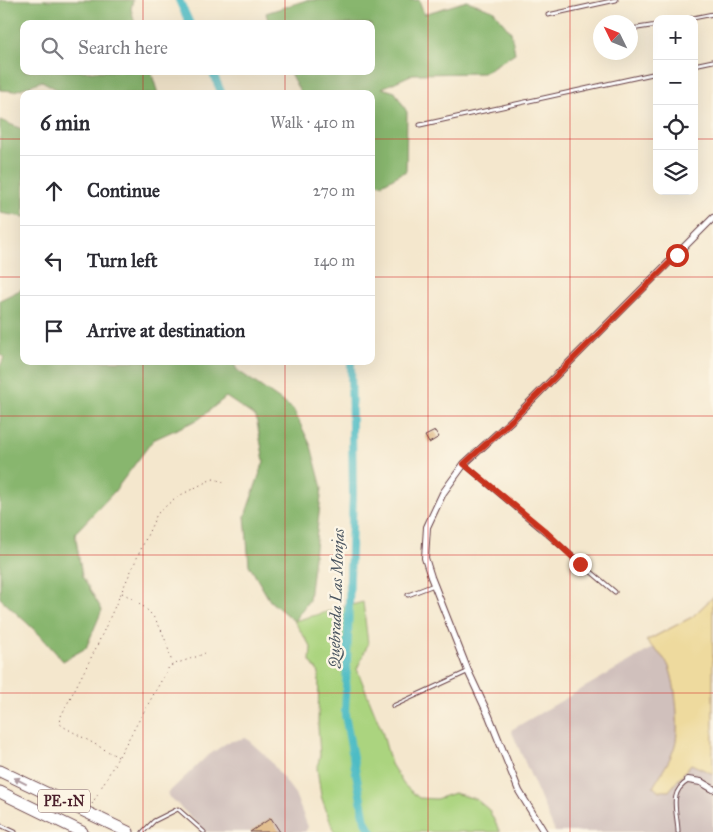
<!DOCTYPE html>
<meta charset="utf-8">
<style>
body{margin:0;font-family:"IM FELL Great Primer",serif;background:#f7f7f7;color:#2b2b33}
.controls{position:absolute;right:15px;top:15px;display:grid;overflow:hidden;border-radius:10px;box-shadow:0 5px 20px #0002}
.controls button{width:45px;height:45px;display:grid;place-items:center;padding:0;border:0;border-bottom:1px solid #e1e1e2;background:#fff;color:#2b2b33;font:25px sans-serif}
.compass{position:absolute;left:593px;top:15px;width:45px;height:45px;border-radius:50%;background:#fff;box-shadow:0 5px 20px #0002;rotate:313deg}
.stop{position:absolute;width:15px;height:15px;margin:-11px;border:4px solid #c8321e;border-radius:50%;background:#fff}
.stop.end{background:#c8321e;border-color:#fff;box-shadow:0 1px 5px #0008}
.list{margin:0;padding:0;list-style:none}
h2{display:flex;justify-content:space-between;align-items:center;height:65px;margin:0;padding:0 20px;font-size:21px}
h2 small{font-size:16px;font-weight:400;color:#7c7c81}
.list li{display:grid;grid-template-columns:32px 1fr auto;gap:15px;align-items:center;box-sizing:border-box;height:70px;padding:0 20px;border-top:1px solid #e1e1e2}
.list b{display:block;font-size:19px;white-space:nowrap}
.list em{font-size:16px;font-style:normal;color:#7c7c81}
.icon{flex:none;width:28px;height:28px;fill:none;stroke:currentColor;stroke-width:2;stroke-linecap:round;stroke-linejoin:round}
.map{position:relative;flex:none;width:713px;height:832px;overflow:hidden}
.search{position:absolute;background:#fff;box-shadow:0 5px 20px #0002;left:20px;top:20px;width:355px;height:55px;display:flex;align-items:center;gap:12px;box-sizing:border-box;padding:0 18px;border-radius:10px;color:#7c7c81;font-size:19px}
.panel{position:absolute;background:#fff;box-shadow:0 5px 20px #0002;left:20px;top:90px;width:355px;height:275px;border-radius:10px}
.map>svg:first-child{display:block}
.industrial{fill:#d0c0bc}
.green{fill:#abd47f;stroke:#7a7a55}
.forest{fill:#88b66e;stroke:#696a4c}
.sand{fill:#eeda9e;stroke:#9c7c64}
.lines{fill:none;stroke-linecap:round;stroke-linejoin:round}
.canal{stroke:#4ebcc5;stroke-width:8}
.building{fill:#d8a96d}
.lane-casing{stroke:#643d43;stroke-width:5}
.street-casing{stroke:#643d43;stroke-width:8}
.highway-casing{stroke:#643d43;stroke-width:13}
.path{stroke:#643d43;stroke-width:1;stroke-dasharray:1 4;stroke-linecap:butt}
.lane{stroke:#fff;stroke-width:3}
.street{stroke:#fff;stroke-width:6}
.highway{stroke:#fff;stroke-width:11}
.oneway{fill:#ae9aa0}
.route{stroke:#c8321e;stroke-width:6}
.grid{fill:none;stroke:#d62828;stroke-width:1;stroke-opacity:0.55}
.labels{text-anchor:middle;dominant-baseline:central;stroke-width:5;stroke-linejoin:round;paint-order:stroke}
.shield{fill:#fcf5e5;stroke:#7f5f63;stroke-width:1}
.shield-label{font-size:14px;font-weight:bold;fill:#4a1f2b}
.water-label{font-size:16px;font-style:italic;fill:#4b5661;stroke:#fcf5e5}
</style>
<div class="map">
<svg width="713" height="832" viewBox="0 0 713 832">
<rect width="100%" height="100%" fill="#fcf5e5"/>
<filter id="ink" filterUnits="userSpaceOnUse"><feTurbulence type="fractalNoise" baseFrequency=".02" numOctaves="2"/><feDisplacementMap in="SourceGraphic" scale="10" xChannelSelector="R" yChannelSelector="G"/><feConvolveMatrix kernelMatrix="1 2 1 2 8 2 1 2 1" color-interpolation-filters="sRGB"/></filter>
<filter id="wash" filterUnits="userSpaceOnUse"><feTurbulence type="fractalNoise" baseFrequency=".0096" numOctaves="4" result="noise"/><feDisplacementMap in="SourceGraphic" scale="20" xChannelSelector="R" yChannelSelector="G"/><feGaussianBlur stdDeviation="1.12" result="paint"/><feColorMatrix in="noise" values="0 0 0 0 0 0 0 0 0 0 0 0 0 0 0 0 0 1.4 0 .05"/><feComposite in="paint" operator="in"/></filter>
<g filter="url(#wash)">
<rect width="100%" height="100%" fill="#f4e7cd"/>
<!-- industrial -->
<path class="industrial" d="M713,613V832H555L511,730Z
M246,738L268,758L295,794L308,827L305,832H206L167,794L206,757L228,742Z"/>
<!-- green -->
<path class="green" d="M363,602L368,644L357,669L382,731L391,764L404,785L419,798L436,799L454,793L476,799L489,810L500,832H334L321,796L317,768L320,755L318,726L319,673L310,661L311,647L294,621Z"/>
<!-- forest -->
<path class="forest" d="M0,0H133L131,9L135,24H24V71H151L158,94H65L42,81L15,91L0,90Z
M307,0H419L424,14L467,1L493,10L511,32L515,53L483,73L413,74L382,88L395,92L407,112L406,171L382,184L371,182V94H301L289,71H371V24H269L266,13Z
M0,120L24,130V217L0,213Z
M24,288V361H233L237,370L293,409L311,446L322,488L309,600L294,621L270,601L249,565L245,516L264,461L256,417L226,397L199,419L153,440L114,492L75,533L82,576L102,610L86,648L63,661L40,635L0,598V367L4,357L0,355V300Z"/>
<!-- sand -->
<path class="sand" d="M713,597V774L691,764L669,791H659L653,787C661,773 671,760 675,745C680,728 676,685 669,667C665,657 654,649 646,641L692,617Z"/>
<g class="lines">
<!-- canal -->
<path class="canal" d="M179,0L190,24
M212,71L222,94
M351,361L353,494L345,715L365,821L372,832"/>
</g>
<g id="blocks">
<!-- building -->
<path class="building" d="M435,431L439,437L429,443L425,436Z
M271,818L280,832H250Z"/>
</g>
</g>
<g filter="url(#ink)">
<use href="#blocks" fill-opacity="0" stroke="#643d43" stroke-width="1"/>
<g class="lines">
<!-- lane casing -->
<g class="lane-casing">
<path id="lane" d="M548,15L616,0
M688,19L713,14
M631,29L657,25
M694,65L713,61
M420,125L657,73
M465,465L615,592
M408,595L434,585
M393,706L467,672
M0,825L15,832
M143,832L154,821L178,809L204,832
M678,832C678,813 667,793 688,781"/>
</g>
<!-- street casing -->
<g class="street-casing">
<path id="street" d="M688,780L701,782L713,789
M544,832L519,791L489,716L468,671L431,577L425,558L427,527L443,493L464,464L512,420L713,218"/>
</g>
<!-- highway casing -->
<g class="highway-casing">
<path id="highway" d="M0,771L128,832
M0,792L82,832"/>
</g>
<!-- path -->
<path class="path" d="M122,593C156,610 163,628 172,663
M118,757L64,727L60,724L61,716L95,650L157,514L175,498L210,480L214,479L224,482
M92,804L169,667C174,663 196,658 205,653"/>
<!-- lane -->
<use href="#lane" class="lane"/>
<!-- street -->
<use href="#street" class="street"/>
<!-- highway -->
<use href="#highway" class="highway"/>
</g>
<!-- one-way arrows -->
<defs><path id="oneway-solid" d="M-6-.8H1V-3.2L6.5 0L1 3.2V.8H-6Z" transform="scale(1.25)"/></defs>
<use class="oneway" href="#oneway-solid" transform="translate(20 781) rotate(-154)"/>
</g>
<g class="lines" filter="url(#ink)">
<!-- route -->
<path class="route" d="M580,564L544,530L464,464L512,420L677,255"/>
</g>
<!-- grid -->
<path class="grid" d="M143,0V24M285,0V24M428,0V832M570,0V832M143,71V94M285,71V94M0,139H24M371,139H657M694,139H713M0,277H24M371,277H713M143,361V832M285,361V832M0,416H713M0,555H713M0,693H713"/>
<g class="labels">
<!-- shield labels -->
<rect class="shield" x="38" y="789.5" width="52" height="23" rx="4"/>
<g class="shield-label">
<text x="64" y="801">PE-1N</text>
</g>
<!-- water labels -->
<g class="water-label">
<text transform="translate(336 598) rotate(-88)">Quebrada Las Monjas</text>
</g>
</g>
</svg>
<div class="controls">
<button>+</button>
<button>−</button>
<button><svg class="icon" aria-label="locate" viewBox="0 0 24 24"><circle cx="12" cy="12" r="6"/><path d="M12 2v4M12 18v4M2 12h4M18 12h4"/></svg></button>
<button><svg class="icon" aria-label="layers" viewBox="0 0 24 24"><path d="M12 4l9 5-9 5-9-5zM3 14l9 5 9-5"/></svg></button>
</div>
<svg class="compass" viewBox="-18 -18 36 36"><path d="M0-13l5 13h-10z" fill="#e53935"/><path d="M0 13l5-13h-10z" fill="#7c7c81"/></svg>
<div class="stop" style="left:677px;top:255px"></div>
<div class="stop end" style="left:580px;top:564px"></div>
<div class="search"><svg class="icon" aria-label="search" viewBox="0 0 24 24"><circle cx="10" cy="10" r="6"/><path d="M15 15l6 6"/></svg>Search here</div>
<section class="panel">
<h2>6 min<small>Walk · 410 m</small></h2>
<ul class="list">
<li><svg class="icon" aria-label="ahead" viewBox="0 0 24 24"><path d="M12 20V5M6 11l6-6 6 6"/></svg><div><b>Continue</b></div><em>270 m</em></li>
<li><svg class="icon" aria-label="left" viewBox="0 0 24 24"><path d="M17 20v-9H6M10 6l-5 5 5 5"/></svg><div><b>Turn left</b></div><em>140 m</em></li>
<li><svg class="icon" aria-label="arrive" viewBox="0 0 24 24"><path d="M6 21V4h12l-3 4 3 4H6"/></svg><div><b>Arrive at destination</b></div></li>
</ul>
</section>
</div>
